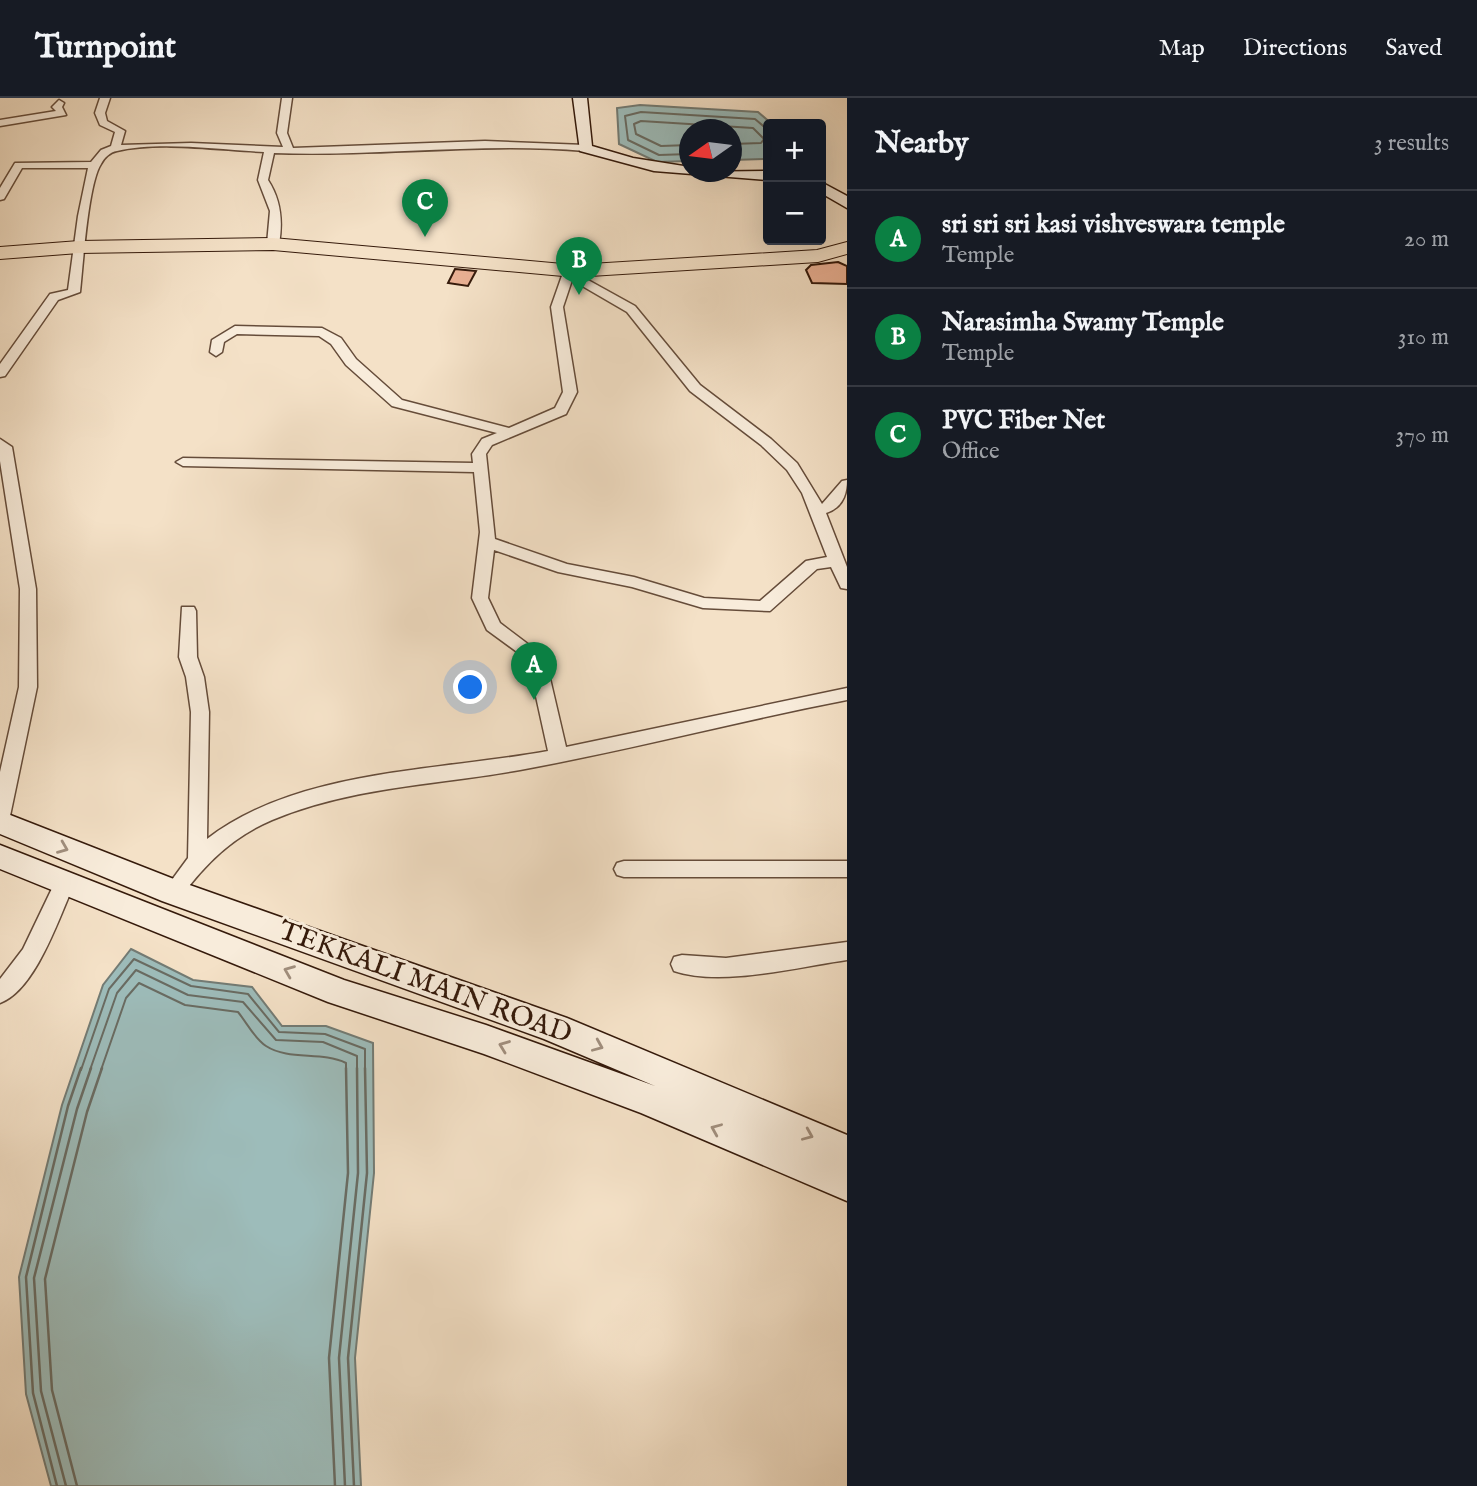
<!DOCTYPE html>
<meta charset="utf-8">
<style>
body{margin:0;font-family:"IM FELL English",serif;background:#20242c;color:#f1f3f6}
.controls{position:absolute;right:21px;top:21px;display:grid;overflow:hidden;border-radius:7px;box-shadow:0 7px 28px #0002}
.controls button{width:63px;height:63px;display:grid;place-items:center;padding:0;border:0;border-bottom:2px solid #363941;background:#171b24;color:#f1f3f6;font:35px sans-serif}
.compass{position:absolute;left:679px;top:21px;width:63px;height:63px;border-radius:50%;background:#171b24;box-shadow:0 7px 28px #0002;rotate:256deg}
.you{position:absolute;left:471px;top:590px;width:24px;height:24px;margin:-18px;border:5px solid #fff;border-radius:50%;background:#1a73e8;box-shadow:0 0 0 10px #1a73e833}
.badge{display:grid;place-items:center;width:46px;height:46px;border-radius:50%;background:#0b8043;color:#fff;font-size:23px;font-weight:700}
.pin{position:absolute;translate:-50% -58px;filter:drop-shadow(0 2px 4px #0008)}
.pin::after{content:'';position:absolute;top:37px;width:24px;height:21px;background:inherit;clip-path:polygon(0 0,100% 0,50% 100%)}
.list{margin:0;padding:0;list-style:none}
h2{display:flex;justify-content:space-between;align-items:center;height:91px;margin:0;padding:0 28px;font-size:30px}
h2 small{font-size:23px;font-weight:400;color:#9ea1a6}
.list li{display:grid;grid-template-columns:46px 1fr auto;gap:21px;align-items:center;box-sizing:border-box;height:98px;padding:0 28px;border-top:2px solid #363941}
.list b{display:block;font-size:26px;white-space:nowrap}
.list p{margin:0;font-size:23px;white-space:nowrap;color:#9ea1a6}
.list em{font-size:23px;font-style:normal;color:#9ea1a6}
.map{position:relative;flex:none;width:847px;height:1388px;overflow:hidden}
header{display:flex;align-items:center;gap:42px;box-sizing:border-box;height:98px;padding:0 35px;background:#171b24;border-bottom:2px solid #363941}
header strong{font-size:33px}
nav{display:flex;gap:38px;margin-inline-start:auto;font-size:24px}
main{display:flex}
aside{flex:1;background:#171b24}
.map>svg:first-child{display:block}
.water{fill:#9dbcba;stroke:#737b74;stroke-width:2}
.lines{fill:none;stroke-linecap:round;stroke-linejoin:round}
.shore-far1{stroke:#696b62;stroke-width:2}
.shore{stroke:#696b62;stroke-width:2.5}
.building{fill:#eab194;stroke:#351a0b;stroke-width:2}
.minor-casing{stroke:#654c3a;stroke-width:3}
.secondary-casing{stroke:#351a0b;stroke-width:3}
.primary-casing{stroke:#351a0b;stroke-width:2}
.minor{fill:#f8ecdb;fill-rule:evenodd}
.secondary{fill:#f8ecdb;fill-rule:evenodd}
.primary{fill:#f4e1c7;fill-rule:evenodd}
.oneway{stroke:#a08e7d}
.labels{text-anchor:middle;dominant-baseline:central;stroke-width:6;stroke-linejoin:round;paint-order:stroke}
.street-label{font-size:28px;fill:#351a0b;stroke:#f8ecdb}
</style>
<header>
<strong>Turnpoint</strong>
<nav><a>Map</a><a>Directions</a><a>Saved</a></nav>
</header>
<main>
<div class="map">
<svg width="847" height="1388" viewBox="0 0 847 1388">
<rect width="100%" height="100%" fill="#f4e1c7"/>
<filter id="stains"><feTurbulence type="fractalNoise" baseFrequency=".00286" numOctaves="4"/><feColorMatrix values="0 0 0 0 .2 0 0 0 0 .09 0 0 0 0 .02 0 0 0 .5 -.17"/></filter>
<radialGradient id="worn" r=".72"><stop offset=".6" stop-color="#630" stop-opacity="0"/><stop offset="1" stop-color="#630" stop-opacity=".3"/></radialGradient>
<!-- water -->
<path class="water" d="M640,7L758,14L772,26H768V61L732,62V32H690L689,63L657,64L619,46L617,10Z
M131,851L193,882L252,889L282,928H326L373,945L374,1075L355,1260L361,1388H51L26,1296L19,1179L62,1007L103,887Z"/>
<g class="lines">
<!-- shore-far1 -->
<path class="shore-far1" d="M690,47L661,48L636,36L634,26L641,23L753,30L764,41L761,45L732,46
M690,56L659,57L628,42L625,18L641,14L755,21L768,32
M81,972L109,891L134,861L191,888L248,896L279,934L325,936L365,951V972
M90,972L117,895L136,872L188,897L243,904L276,942L323,944L357,958V972
M101,972L126,900L139,885L185,907L238,914C247,925 254,940 266,948C289,963 321,953 346,965V972"/>
<!-- shore -->
<path class="shore" d="M57,1388L33,1295L26,1179L68,1008L81,970
M66,1388L41,1293L34,1180L77,1011L91,970
M77,1388L52,1292L45,1181L87,1014L102,970
M335,1388L329,1260L348,1075L346,970
M345,1388L339,1260L358,1075L357,970
M354,1388L348,1260L367,1075L365,970"/>
</g>
<!-- building -->
<path class="building" d="M838,164L847,168V186L812,185L806,172L811,167Z
M455,171L476,173L468,188L448,185Z"/>
<g class="lines">
<!-- minor casing -->
<g class="minor-casing">
<path id="minor" d="M100,0H110L105,15L107,23L125,33L121,47L191,45L283,49L277,35L282,0H292L287,35L293,50L485,43L585,47L590,50L585,53C481,44 377,59 274,55L268,82C281,102 283,123 279,146L273,149L267,146L270,113L258,82L264,54C219,52 161,43 117,53C110,54 104,60 101,66C88,86 83,167 80,194L58,202L5,278L0,279V266L50,196L68,192L78,118L88,70H22L4,101L0,102V90L15,65L91,64L101,52L111,48L115,34L100,27L95,15Z
M59,2L64,5L62,9L66,17L0,28V22L56,13L52,9Z
M570,168L588,182L635,208L700,287L771,341L797,365L822,406L842,383L847,382C847,397 842,410 826,415L847,469V491L841,490L831,469L817,471L770,513L703,510L632,489L558,474L494,452L488,500L500,525L545,559L566,649L847,590V602C738,623 630,652 520,672C437,687 350,689 272,722C232,739 205,766 180,800L173,802L166,800L163,794L188,760L191,614L186,579L179,559L182,509H194L196,513L197,559L204,579L209,614L207,741C297,671 440,673 548,653L528,562L487,532L472,500L480,434L474,374L183,368L176,364L183,360L473,365L472,356L482,341L497,335L392,308L346,267L331,246L319,238L237,236L224,244L222,254L216,258L210,254L212,242L235,228L322,230L341,240L356,261L402,302L509,330L555,310L563,294L551,209L564,172ZM572,182L627,214L690,293L761,347L787,372L802,395L827,459L806,463L760,503L704,500L634,479L567,466L495,441L486,356L492,347L566,316L577,294L563,209Z
M0,341L12,349L36,491L37,589L10,718L7,723L0,726V674L19,589L20,491L0,363Z
M624,763H847V779H624L617,777L614,771L617,765Z
M65,776L72,778L75,784C60,817 36,892 0,905V881L23,851L58,778Z
M847,844V862C798,869 721,889 674,873L671,866L674,859L682,857L726,860Z"/>
</g>
<!-- secondary casing -->
<g class="secondary-casing">
<path id="secondary" d="M573,0H587L592,48L633,60L690,69V74L768,73V82L654,73L580,53Z
M821,84L847,98V110L821,95Z
M0,713L184,785L567,920L847,1037V1103L641,1015L484,956L328,904L0,771V747L344,882L486,927L655,988L544,941L162,803L0,736Z"/>
</g>
<!-- primary casing -->
<g class="primary-casing">
<path id="primary" d="M273,140L574,167L817,152L847,144V156L818,164L574,179L273,152L79,155L0,161V149L79,143Z"/>
</g>
<!-- minor -->
<use href="#minor" class="minor"/>
<!-- secondary -->
<use href="#secondary" class="secondary"/>
<!-- primary -->
<use href="#primary" class="primary"/>
</g>
<!-- one-way arrows -->
<defs><path id="oneway-chevron" d="M-2-3.5L2.5 0L-2 3.5" fill="none" stroke-width="1.6" stroke-linecap="round" stroke-linejoin="round" transform="scale(1.75)"/></defs>
<g class="oneway">
<use href="#oneway-chevron" transform="translate(63 750) rotate(22)"/>
<use href="#oneway-chevron" transform="translate(289 873) rotate(-158)"/>
<use href="#oneway-chevron" transform="translate(504 948) rotate(-159)"/>
<use href="#oneway-chevron" transform="translate(598 948) rotate(23)"/>
<use href="#oneway-chevron" transform="translate(716 1031) rotate(-157)"/>
<use href="#oneway-chevron" transform="translate(808 1037) rotate(23)"/>
</g>
<g class="labels">
<!-- street labels -->
<g class="street-label">
<text transform="translate(425 885) rotate(20)">TEKKALI MAIN ROAD</text>
</g>
</g>
<rect width="100%" height="100%" filter="url(#stains)"/>
<rect width="100%" height="100%" fill="url(#worn)"/>
</svg>
<div class="controls">
<button>+</button>
<button>−</button>
</div>
<svg class="compass" viewBox="-18 -18 36 36"><path d="M0-13l5 13h-10z" fill="#e53935"/><path d="M0 13l5-13h-10z" fill="#9ea1a6"/></svg>
<div class="you"></div>
<div class="pin badge" style="left:534px;top:602px">A</div>
<div class="pin badge" style="left:579px;top:197px">B</div>
<div class="pin badge" style="left:425px;top:139px">C</div>
</div>
<aside>
<h2>Nearby<small>3 results</small></h2>
<ul class="list">
<li><span class="badge">A</span><div><b>sri sri sri kasi vishveswara temple</b><p>Temple</p></div><em>20 m</em></li>
<li><span class="badge">B</span><div><b>Narasimha Swamy Temple</b><p>Temple</p></div><em>310 m</em></li>
<li><span class="badge">C</span><div><b>PVC Fiber Net</b><p>Office</p></div><em>370 m</em></li>
</ul>
</aside>
</main>
